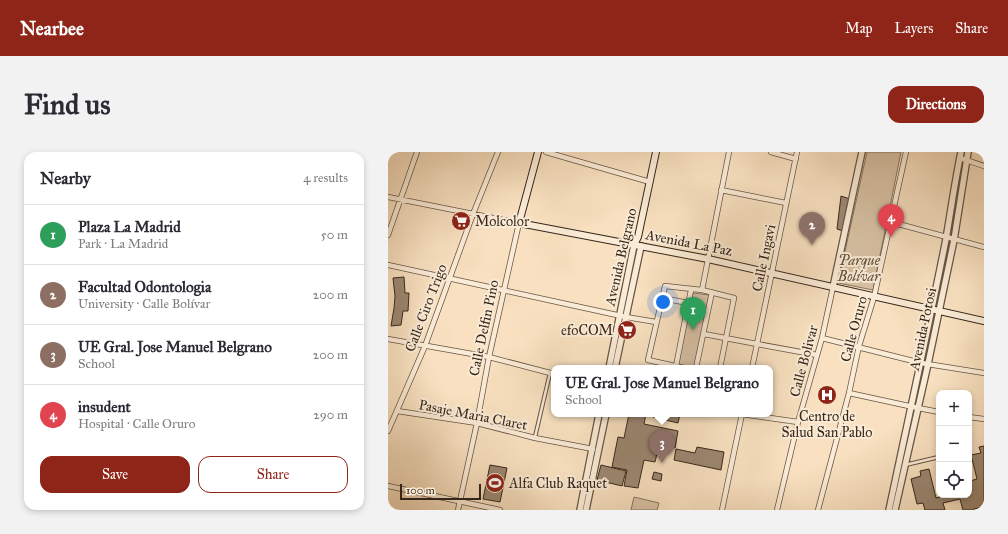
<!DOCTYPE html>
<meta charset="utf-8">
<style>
body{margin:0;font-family:"IM FELL Great Primer",serif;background:#f2f2f3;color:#2b2b33}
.controls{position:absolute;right:12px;bottom:12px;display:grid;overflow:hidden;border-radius:8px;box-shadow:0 2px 6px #0003}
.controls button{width:36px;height:36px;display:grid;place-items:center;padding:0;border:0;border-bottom:1px solid #e1e1e2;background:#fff;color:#2b2b33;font:20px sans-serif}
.scale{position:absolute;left:12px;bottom:10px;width:81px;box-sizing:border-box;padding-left:4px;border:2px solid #37271b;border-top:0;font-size:11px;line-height:14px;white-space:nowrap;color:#37271b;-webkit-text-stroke:3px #faebd6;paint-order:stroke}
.you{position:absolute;left:275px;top:150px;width:14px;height:14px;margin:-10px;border:3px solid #fff;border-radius:50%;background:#1a73e8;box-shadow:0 0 0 6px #1a73e833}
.badge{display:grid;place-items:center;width:26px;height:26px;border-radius:50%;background:#8f2418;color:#fff;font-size:13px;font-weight:700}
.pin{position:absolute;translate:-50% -33px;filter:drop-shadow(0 1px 2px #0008)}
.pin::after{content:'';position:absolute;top:21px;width:14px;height:12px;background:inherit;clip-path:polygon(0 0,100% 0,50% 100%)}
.popup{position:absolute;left:163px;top:213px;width:222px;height:52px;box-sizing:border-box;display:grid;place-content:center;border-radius:8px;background:#fff;filter:drop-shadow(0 1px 3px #0005);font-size:13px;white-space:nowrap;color:#7c7c81}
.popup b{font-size:15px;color:#2b2b33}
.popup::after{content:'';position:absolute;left:50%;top:100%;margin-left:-8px;border:8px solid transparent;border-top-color:#fff}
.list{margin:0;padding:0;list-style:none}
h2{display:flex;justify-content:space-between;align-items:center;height:52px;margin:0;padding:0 16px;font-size:17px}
h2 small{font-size:13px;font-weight:400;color:#7c7c81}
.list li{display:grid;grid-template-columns:26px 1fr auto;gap:12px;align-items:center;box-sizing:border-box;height:60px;padding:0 16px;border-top:1px solid #e1e1e2}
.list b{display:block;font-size:15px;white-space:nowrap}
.list p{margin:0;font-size:13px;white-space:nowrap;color:#7c7c81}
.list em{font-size:13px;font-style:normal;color:#7c7c81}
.actions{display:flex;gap:8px;padding:12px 16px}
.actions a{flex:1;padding:9px 0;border:1px solid #8f2418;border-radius:12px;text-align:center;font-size:14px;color:#8f2418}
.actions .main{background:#8f2418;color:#fff}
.icon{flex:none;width:22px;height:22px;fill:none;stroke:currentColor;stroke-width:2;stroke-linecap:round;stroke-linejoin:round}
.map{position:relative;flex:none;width:596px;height:358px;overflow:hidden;border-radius:12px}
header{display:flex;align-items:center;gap:24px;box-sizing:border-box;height:56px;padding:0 20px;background:#8f2418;color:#fff}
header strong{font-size:19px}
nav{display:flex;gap:22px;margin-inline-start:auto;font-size:14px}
.intro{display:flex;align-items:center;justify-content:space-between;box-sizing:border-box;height:96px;padding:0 24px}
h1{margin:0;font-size:28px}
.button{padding:10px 18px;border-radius:12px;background:#8f2418;color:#fff;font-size:14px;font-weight:700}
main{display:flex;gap:24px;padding:0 24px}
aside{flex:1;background:#fff;border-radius:12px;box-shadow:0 2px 6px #0003}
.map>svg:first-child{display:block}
.green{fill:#d7c1a4;stroke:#877460}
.building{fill:#9b8771;stroke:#37271b}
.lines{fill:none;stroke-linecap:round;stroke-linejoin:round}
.service-casing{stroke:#675544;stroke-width:4.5}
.minor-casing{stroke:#675544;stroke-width:6}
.tertiary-casing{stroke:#675544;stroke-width:8}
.secondary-casing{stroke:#37271b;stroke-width:8}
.service{stroke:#faebd6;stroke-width:2.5}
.minor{stroke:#faebd6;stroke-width:4.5}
.tertiary{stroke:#faebd6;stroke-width:5.5}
.secondary{stroke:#faebd6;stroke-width:6}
.labels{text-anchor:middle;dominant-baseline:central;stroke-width:4;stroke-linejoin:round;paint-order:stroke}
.poi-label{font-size:14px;fill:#37271b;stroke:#faebd6;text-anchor:start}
.street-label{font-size:14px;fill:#37271b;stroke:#faebd6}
.park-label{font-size:14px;font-style:italic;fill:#5f4e3d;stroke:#faebd6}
</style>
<header>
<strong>Nearbee</strong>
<nav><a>Map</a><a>Layers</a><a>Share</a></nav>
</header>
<div class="intro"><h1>Find us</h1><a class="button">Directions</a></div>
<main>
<aside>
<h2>Nearby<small>4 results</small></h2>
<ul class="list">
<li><span class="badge" style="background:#2e9e5b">1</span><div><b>Plaza La Madrid</b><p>Park · La Madrid</p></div><em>50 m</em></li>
<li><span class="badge" style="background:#8d6e63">2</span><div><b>Facultad Odontologia</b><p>University · Calle Bolívar</p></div><em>200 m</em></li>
<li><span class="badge" style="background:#8d6e63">3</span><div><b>UE Gral. Jose Manuel Belgrano</b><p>School</p></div><em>200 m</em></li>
<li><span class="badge" style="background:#e0444e">4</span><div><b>insudent</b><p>Hospital · Calle Oruro</p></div><em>290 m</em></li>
</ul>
<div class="actions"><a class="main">Save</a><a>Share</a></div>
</aside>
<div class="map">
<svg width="596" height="358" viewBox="0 0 596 358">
<rect width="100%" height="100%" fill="#f8e0c0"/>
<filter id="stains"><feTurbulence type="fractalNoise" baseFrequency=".005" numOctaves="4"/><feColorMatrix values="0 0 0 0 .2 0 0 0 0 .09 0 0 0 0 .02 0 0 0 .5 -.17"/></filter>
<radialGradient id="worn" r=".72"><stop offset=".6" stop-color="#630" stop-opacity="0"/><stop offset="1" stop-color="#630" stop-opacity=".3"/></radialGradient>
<!-- green -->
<path class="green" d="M479,0H513L485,138L450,131Z
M305,141L321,143L307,216H301L289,214Z
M246,345L271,351L269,358H243Z"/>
<!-- building -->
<path class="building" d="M453,44L462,47L455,79L449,77Z
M16,125L17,141H21L20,159H15L13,173L3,174L6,156L7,144L5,126Z
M241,262H258L256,272L290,279L287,296L271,293L267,310L256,308L250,336L236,334L239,318L224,315L230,285L236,286Z
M266,262H292L290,271L265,265Z
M596,294V355L586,357V358H575L572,347L555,351L557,358H537L535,351L529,352L523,327L533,324L532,319L541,317L548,346L555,344V343H581V339H584L582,329L589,327L583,303L593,301L591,295Z
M309,295L336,300L333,318L286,308L288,297L307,301Z
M102,313L119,316L112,350L95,347Z
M213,313L238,319L234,334L209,328Z
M266,320L274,322L273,329L264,327Z"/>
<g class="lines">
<!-- service casing -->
<g class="service-casing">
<path id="service" d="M147,285L162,221
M517,313L551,305"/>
</g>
<!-- minor casing -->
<g class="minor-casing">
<path id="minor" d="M158,0L262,30
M383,0L408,7
M572,6L596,14
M333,38L398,51
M0,45L131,71L101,205L89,271L70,358
M503,70L596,95
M0,83L29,0
M0,113L238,165L268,170
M314,138L341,0
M274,146L300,151
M316,182L369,192L429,203
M434,186L533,211L596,221
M0,187L101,205L166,222
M288,214L303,138
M296,216L260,208L277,134L314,138L346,146L332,216
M308,216L324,140
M364,216L409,0
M461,241L530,256L551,260
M9,259L89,271L147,286L205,297
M354,262L410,270
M581,265L596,267
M0,279L37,194L85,62L110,0
M0,334L112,358
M334,358L354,262
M389,358L410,270L434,186L445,135
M430,358L461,241L471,194L486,145L518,0"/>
</g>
<!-- tertiary casing -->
<g class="tertiary-casing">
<path id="tertiary" d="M445,135L474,0
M221,216L246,93
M227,216L253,94
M192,358L211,262
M198,358L218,262
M501,358C520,268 540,178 558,87C563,58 567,29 573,0
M507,358L540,212L566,88L580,0"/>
</g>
<!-- secondary casing -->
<g class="secondary-casing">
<path id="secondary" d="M150,0L131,71L320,107L596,169
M246,93L250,85L268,0"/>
</g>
<!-- service -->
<use href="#service" class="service"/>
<!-- minor -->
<use href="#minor" class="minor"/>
<!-- tertiary -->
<use href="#tertiary" class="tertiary"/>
<!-- secondary -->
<use href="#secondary" class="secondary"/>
</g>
<!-- icons -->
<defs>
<g id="supermarket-disc" transform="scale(1)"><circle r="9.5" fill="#8f2418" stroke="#faebd6"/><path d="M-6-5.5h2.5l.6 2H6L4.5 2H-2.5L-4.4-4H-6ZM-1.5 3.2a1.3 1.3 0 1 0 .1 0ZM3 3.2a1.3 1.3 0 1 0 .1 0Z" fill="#fff"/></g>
<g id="hospital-disc" transform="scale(1)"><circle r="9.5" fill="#8f2418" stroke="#faebd6"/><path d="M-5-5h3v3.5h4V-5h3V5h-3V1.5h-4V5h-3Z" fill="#fff"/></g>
<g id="stadium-disc" transform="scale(1)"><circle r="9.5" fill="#8f2418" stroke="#faebd6"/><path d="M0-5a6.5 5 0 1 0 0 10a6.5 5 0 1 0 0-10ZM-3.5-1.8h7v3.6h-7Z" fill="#fff"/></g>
</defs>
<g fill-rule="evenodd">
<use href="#supermarket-disc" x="73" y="69"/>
<use href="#supermarket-disc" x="239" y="178"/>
<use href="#hospital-disc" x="439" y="243"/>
<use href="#stadium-disc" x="107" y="331"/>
</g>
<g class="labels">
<!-- poi labels -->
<g class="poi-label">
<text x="87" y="69">Molcolor</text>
<text x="225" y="178" text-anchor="end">efoCOM</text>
<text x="439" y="264" text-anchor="middle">Centro de<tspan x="439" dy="16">Salud San Pablo</tspan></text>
<text x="121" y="331">Alfa Club Raquet</text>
</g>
<!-- street labels -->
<g class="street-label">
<text transform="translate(301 91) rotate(11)">Avenida La Paz</text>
<text transform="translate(233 105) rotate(-77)">Avenida Belgrano</text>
<text transform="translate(376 106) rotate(-78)">Calle Ingavi</text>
<text transform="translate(38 156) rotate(-69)">Calle Ciro Trigo</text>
<text transform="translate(96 176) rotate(-78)">Calle Delfin Pino</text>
<text transform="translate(466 177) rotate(-75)">Calle Oruro</text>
<text transform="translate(535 177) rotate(-78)">Avenida Potosi</text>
<text transform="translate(416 209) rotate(-75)">Calle Bolivar</text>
<text transform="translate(85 263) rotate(11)">Pasaje Maria Claret</text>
</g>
<!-- park labels -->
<g class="park-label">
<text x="471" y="108">Parque<tspan x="471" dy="16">Bolívar</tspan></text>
</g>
</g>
<rect width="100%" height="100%" filter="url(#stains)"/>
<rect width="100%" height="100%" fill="url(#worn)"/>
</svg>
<div class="controls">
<button>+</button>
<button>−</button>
<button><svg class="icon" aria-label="locate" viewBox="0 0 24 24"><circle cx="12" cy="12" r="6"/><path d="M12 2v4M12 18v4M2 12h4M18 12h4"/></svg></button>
</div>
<div class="scale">100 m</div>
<div class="you"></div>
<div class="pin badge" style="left:305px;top:178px;background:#2e9e5b">1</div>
<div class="pin badge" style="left:424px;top:93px;background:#8d6e63">2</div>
<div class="pin badge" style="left:274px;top:311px;background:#8d6e63">3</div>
<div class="popup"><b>UE Gral. Jose Manuel Belgrano</b>School</div>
<div class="pin badge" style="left:503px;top:85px;background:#e0444e">4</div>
</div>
</main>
